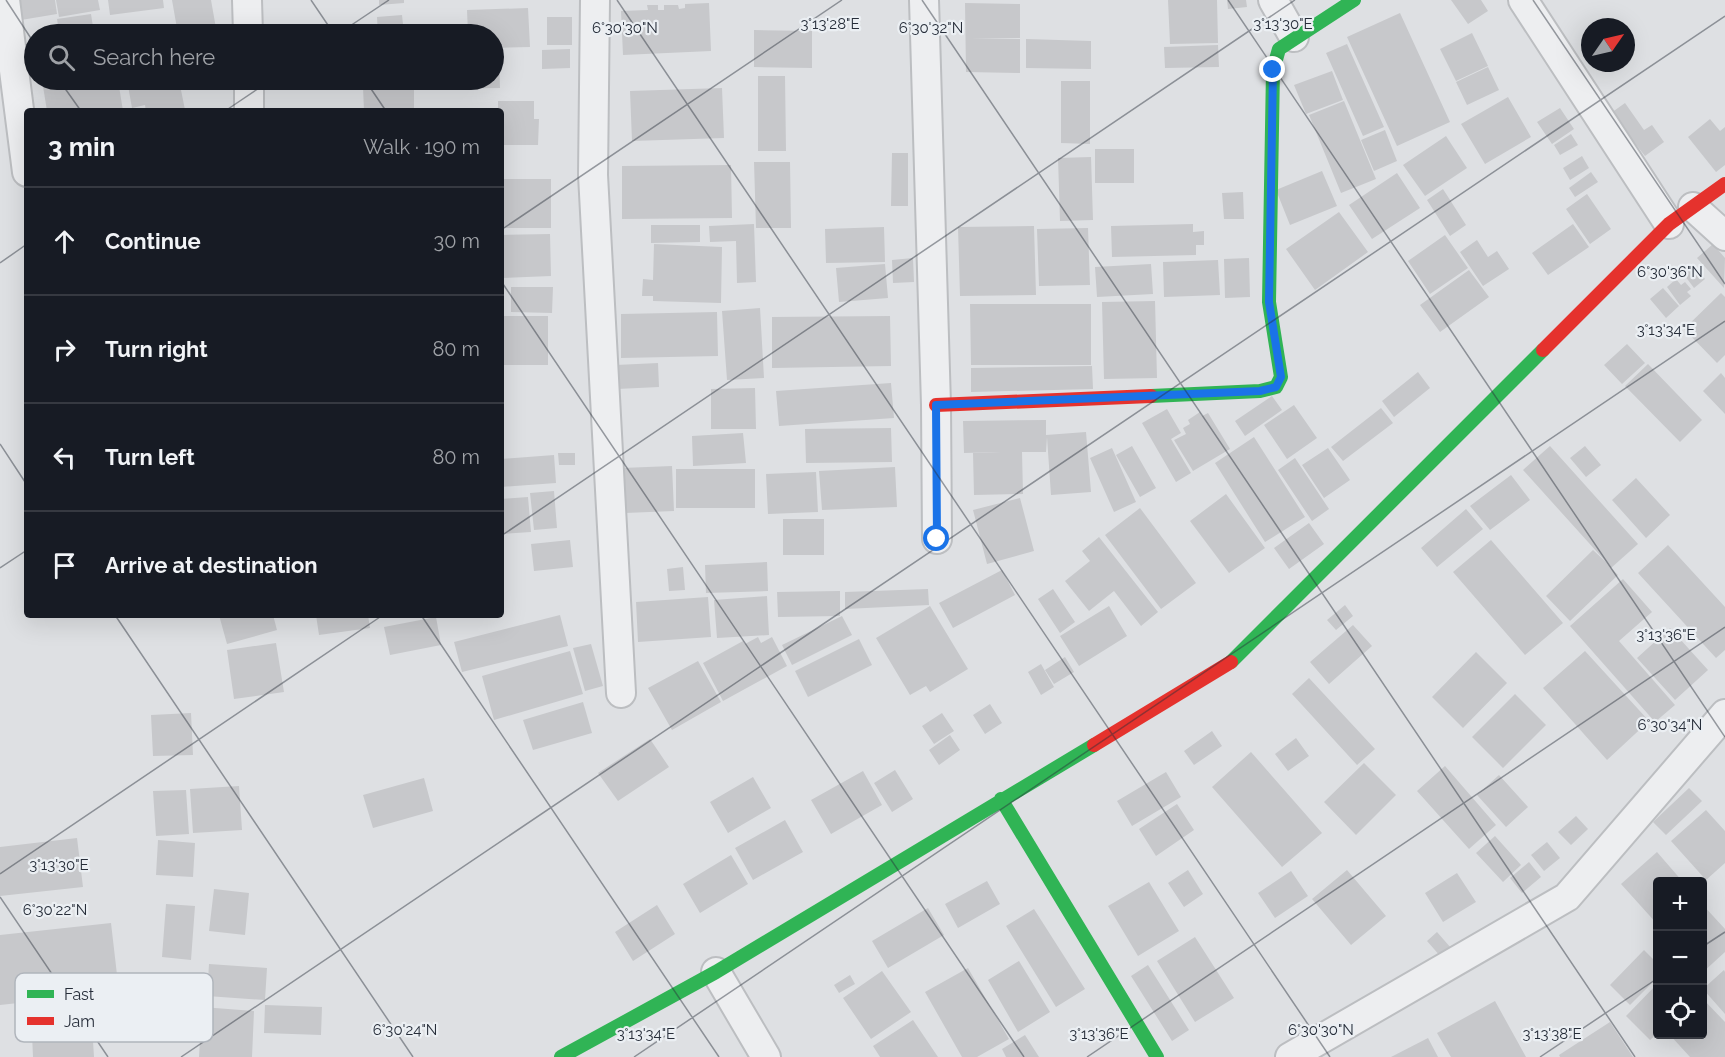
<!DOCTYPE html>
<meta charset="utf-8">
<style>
body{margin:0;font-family:Raleway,sans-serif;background:#20242c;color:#f1f3f6}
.controls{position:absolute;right:18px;bottom:18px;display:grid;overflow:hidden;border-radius:6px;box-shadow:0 6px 24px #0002}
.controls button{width:54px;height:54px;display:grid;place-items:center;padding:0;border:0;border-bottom:2px solid #363941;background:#171b24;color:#f1f3f6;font:30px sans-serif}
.compass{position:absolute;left:1581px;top:18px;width:54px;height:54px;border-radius:50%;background:#171b24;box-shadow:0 6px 24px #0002;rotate:56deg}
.stop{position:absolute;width:18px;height:18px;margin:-14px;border:4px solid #1a73e8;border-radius:50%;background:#fff}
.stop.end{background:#1a73e8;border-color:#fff;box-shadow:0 2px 6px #0008}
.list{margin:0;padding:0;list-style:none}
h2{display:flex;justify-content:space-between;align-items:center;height:78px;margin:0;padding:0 24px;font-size:26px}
h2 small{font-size:20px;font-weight:400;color:#9ea1a6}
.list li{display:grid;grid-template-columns:39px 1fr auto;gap:18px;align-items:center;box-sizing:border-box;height:108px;padding:0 24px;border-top:2px solid #363941}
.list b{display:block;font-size:22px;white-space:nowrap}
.list em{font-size:20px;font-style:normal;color:#9ea1a6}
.icon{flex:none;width:33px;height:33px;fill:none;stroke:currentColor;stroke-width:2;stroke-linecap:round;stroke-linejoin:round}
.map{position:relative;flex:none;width:1725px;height:1057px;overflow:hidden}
.search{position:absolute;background:#171b24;box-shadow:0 6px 24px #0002;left:24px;top:24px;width:480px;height:66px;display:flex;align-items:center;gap:15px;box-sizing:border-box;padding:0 21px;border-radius:33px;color:#9ea1a6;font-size:22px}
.panel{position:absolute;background:#171b24;box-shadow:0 6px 24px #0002;left:24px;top:108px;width:480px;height:510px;border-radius:6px}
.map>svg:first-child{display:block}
.building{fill:#c7c8cb}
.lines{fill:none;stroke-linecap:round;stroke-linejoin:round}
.street-casing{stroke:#bcbec1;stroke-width:32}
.street{stroke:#edeef0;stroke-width:28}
.fast{stroke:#30b455;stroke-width:14}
.jam{stroke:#e5322d;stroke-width:14}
.route{stroke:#1a73e8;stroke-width:8}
.ticks{fill:none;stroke:#272e3a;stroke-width:1.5;stroke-opacity:0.45}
.key{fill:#ebeff3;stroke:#b0b5bc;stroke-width:1.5}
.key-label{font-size:16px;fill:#272e3a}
.ticks-label{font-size:15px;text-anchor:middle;fill:#272e3a;stroke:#ebeff3;stroke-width:4.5;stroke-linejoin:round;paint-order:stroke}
</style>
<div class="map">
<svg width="1725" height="1057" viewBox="0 0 1725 1057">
<rect width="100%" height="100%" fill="#dee0e3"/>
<!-- building -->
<path class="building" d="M11,0H55L57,14L15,21Z
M56,0H98L100,10L59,17Z
M108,0H163L164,8L110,15Z
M172,0H211L217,34H178Z
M379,0H404V3L379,5Z
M1168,0H1217L1218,43L1170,44Z
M1227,0H1246L1247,7L1228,9Z
M1451,0H1481L1488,11L1468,24Z
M709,3L711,51L623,55L621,11L648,10L647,5H658V10H664V5H678L679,9L685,8V4Z
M965,3L1020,4V38H971L1020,39V73L966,72Z
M528,8L530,47L494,48V34H468L467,10Z
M1400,13L1450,122L1397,146L1347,37Z
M91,14L93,27L59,32L57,19Z
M402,15L404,34H378L377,17Z
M547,17H572V45H547Z
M112,26L113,34H64V33Z
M754,30L812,31V68L754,67Z
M1472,33L1488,66L1456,81L1440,49Z
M1026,39L1091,41V69L1026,68Z
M1347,44L1384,127L1363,136L1326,53Z
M1218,45L1219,67L1165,68L1164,47Z
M570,49V68L542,69V50Z
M494,57H499L500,88L416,89V80H494Z
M1488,67L1499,90L1467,105L1456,82Z
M1332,71L1343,100L1306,114L1294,85Z
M758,76H785L786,151H758Z
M42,80H118L123,111H47Z
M127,80H179L185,110L146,111L145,105L132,108Z
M1061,81H1090V144L1061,143Z
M414,86V111H364L363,87Z
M722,88L724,138L632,141L630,91Z
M1508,97L1531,137L1485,164L1461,124Z
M498,101H534V119H539L538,145H501V111H498Z
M1344,101L1376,179L1341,193L1309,115Z
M1625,103L1644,130L1652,125L1664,142L1645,156L1611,113Z
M1560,108L1574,129L1552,144L1537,122Z
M1710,119L1720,131L1725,127V165L1716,172L1688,137Z
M1385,130L1397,161L1374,171L1361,140Z
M1571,134L1578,145L1560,155L1554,145Z
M1446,136L1467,168L1425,196L1403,165Z
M1095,149H1134V183H1095Z
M892,153H908V206H891Z
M1582,156L1589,168L1570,180L1563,168Z
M1091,157L1093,220L1060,221L1058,158Z
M754,162H790L791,228H756Z
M731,165L732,218L622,219V166Z
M1322,171L1337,206L1290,225L1276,190Z
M1591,172L1598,182L1575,197L1569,188Z
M1397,173L1420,208L1372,239L1349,205Z
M501,179H551V228H501Z
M1443,189L1466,225L1450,236L1427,200Z
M1243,192L1244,219H1224L1222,193Z
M1587,194L1611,229L1590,244L1566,209Z
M1339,212L1368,252L1315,290L1286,249Z
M754,224L756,282L737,283L736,241L710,242L709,226Z
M1193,224V232L1204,231V245H1196V255L1112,257L1111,226Z
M1573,224L1589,247L1548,275L1532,253Z
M651,225H700V242L651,243Z
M1034,226L1036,295L960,296L958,227Z
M884,227L885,262L826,263L825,229Z
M1088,228L1090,285L1039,286L1037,229Z
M550,234L551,276L501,278V235Z
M1445,235L1468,268L1430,294L1408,261Z
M1477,240L1488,257L1497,251L1509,269L1483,286L1460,252Z
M654,244L722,247L721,303L653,301V296H642L643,279L653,280Z
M1713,244L1725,258L1724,288L1697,258Z
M913,258L914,282L893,283L892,260Z
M1249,258L1250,297L1225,298L1224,259Z
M1218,260L1220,295L1164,297L1163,262Z
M885,264L888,298L839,302L836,268Z
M1151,264L1153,294L1097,297L1095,267Z
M1693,264L1705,279L1694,288L1682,272Z
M1469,270L1489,297L1440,332L1420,305Z
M1676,279L1681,285L1685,282L1691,289L1687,292L1691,296L1680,305L1667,287Z
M511,287H553L552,313L511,312Z
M1663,288L1679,306L1666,318L1650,299Z
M1721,293L1725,297V355L1717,363L1684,329Z
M1155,301L1157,378L1104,379L1102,302Z
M970,304H1091V365H971Z
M760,308L764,378L727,380L722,311Z
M717,312L718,356L621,358V314Z
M501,316H548V365H501Z
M890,316L891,366L772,368V317Z
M1627,344L1645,363L1622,384L1604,365Z
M658,363L659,387L617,389L616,365Z
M1648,364L1702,420L1680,442L1625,386Z
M1092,366L1093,389L971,392V368Z
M1418,372L1430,388L1394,417L1382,401Z
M1721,373L1725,378V414L1703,391Z
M891,383L894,418L779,426L776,391Z
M755,388L756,429H711V389Z
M1272,396L1282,410L1245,436L1235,421Z
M1294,405L1317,438L1287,459L1264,425Z
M1381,408L1393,423L1343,461L1331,447Z
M1167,409L1181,433L1171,439L1191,473L1176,482L1142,423Z
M1200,412L1202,416L1208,413L1230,449L1193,471L1174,440L1186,434L1183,428L1190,424L1188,420Z
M1046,420V435L1086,432L1091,492L1051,495L1047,437L1046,452H1022L1023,494L974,495L973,453L1001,452L964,453L963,421Z
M891,428L892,462L806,463L805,429Z
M743,433L746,463L693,466L692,436Z
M1254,437L1305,517L1265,542L1215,463Z
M1132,446L1156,488L1140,497L1116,455Z
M1550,446L1638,544L1611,568L1618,575L1570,621L1546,596L1593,550L1607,563L1523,470Z
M1585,446L1601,465L1586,477L1570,458Z
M1112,448L1136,502L1114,512L1090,458Z
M1328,448L1350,480L1324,498L1302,465Z
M558,453H575V465H559Z
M554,455L556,483L501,487V459Z
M1295,458L1329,509L1312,521L1278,470Z
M672,466L674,511L625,513L622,468Z
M895,467L897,507L822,510L819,471Z
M676,469H755V508H676Z
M816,472L818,512L768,514L766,474Z
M1511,475L1530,500L1490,530L1470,506Z
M1636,478L1670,515L1646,538L1612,500Z
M554,491L557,528L534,530L530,493Z
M1226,494L1265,548L1229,573L1190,521Z
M528,497L531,532L501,534V499Z
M1020,498L1034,551L987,564L973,510Z
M1140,508L1196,583L1161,609L1105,535Z
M1466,509L1483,529L1437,567L1421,548Z
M783,519H824V555H783Z
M1309,523L1324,544L1289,569L1274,548Z
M1099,537L1158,612L1141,626L1114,591L1089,611L1065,581L1090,561L1082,551Z
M570,540L573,567L534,571L531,544Z
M1491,540L1563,623L1525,655L1453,572Z
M1668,545L1725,607V650L1716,658L1638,573Z
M767,562L768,591L706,593L705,565Z
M683,567L685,590L669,591L667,569Z
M1002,570L1015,595L953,628L939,603Z
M1623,579L1652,612L1619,641L1675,705L1655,722L1570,626Z
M928,589L929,605L845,609V592Z
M1053,589L1075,622L1060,633L1038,599Z
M840,591V616L778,617L777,592Z
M767,596L769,635L717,638L714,600Z
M708,597L711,637L638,642L636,602Z
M1345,605L1353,616L1336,630L1327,620Z
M930,606L968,669L930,692L926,686L910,695L876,638Z
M1109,606L1127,636L1079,666L1060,636Z
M219,615H273L277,630L227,644Z
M316,615H368L370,628L319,635Z
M560,615L568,646L462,672L454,642Z
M842,616L852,635L792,665L782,645Z
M436,617L441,645L390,655L384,627Z
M1353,625L1372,646L1329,684L1310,662Z
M1670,628L1708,670L1675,700L1637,658Z
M758,637L761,643L772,637L787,666L723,701L703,663L743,641L745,644Z
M859,639L872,665L808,697L795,671Z
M276,643L284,692L234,699L227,650Z
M591,644L603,686L585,691L573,648Z
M570,651L583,694L494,720L482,676Z
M1585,651L1649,721L1607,760L1543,688Z
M1476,652L1507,683L1463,728L1432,697Z
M1065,657L1074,672L1054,684L1045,670Z
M698,661L721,702L672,730L648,688Z
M1041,664L1054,687L1041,695L1028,672Z
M1309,678L1375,749L1357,765L1292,694Z
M1515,694L1546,725L1503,768L1472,737Z
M583,702L592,733L533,750L523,720Z
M990,704L1002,723L985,734L973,715Z
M191,713L193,755L153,756L151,715Z
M942,713L954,731L934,744L922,726Z
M1212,731L1222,746L1194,765L1184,751Z
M950,735L960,750L939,765L929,750Z
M1296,738L1309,756L1288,771L1275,754Z
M650,739L669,767L618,801L598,773Z
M1251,752L1322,833L1282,867L1212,787Z
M1364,763L1396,795L1356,835L1324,802Z
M1445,766L1496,825L1469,849L1417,791Z
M895,770L913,799L892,812L874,783Z
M863,771L882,805L831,834L811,800Z
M1166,772L1181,797L1132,826L1117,801Z
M1499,775L1528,807L1506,827L1477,795Z
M753,777L771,808L728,833L710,802Z
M424,778L433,811L373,828L363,795Z
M239,786L242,830L193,833L190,789Z
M1689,788L1702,801L1666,835L1653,822Z
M186,790L189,834L156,836L153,791Z
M1177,804L1194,830L1156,856L1139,829Z
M1706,810L1725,831V863L1706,880L1671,841Z
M1576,816L1588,829L1571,845L1558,832Z
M785,820L803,852L753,880L735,848Z
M1495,836L1521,865L1503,882L1476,853Z
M77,838L83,887L0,896V847Z
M158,840L195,843L193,877L156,875Z
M1547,842L1560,858L1544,871L1531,855Z
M1657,852L1683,882H1658V925L1621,884Z
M731,855L748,884L700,913L683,884Z
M1529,862L1541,877L1522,893L1510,878Z
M1188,870L1203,894L1184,907L1168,883Z
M1347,870L1386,916L1351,945L1312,899Z
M1291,871L1308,896L1275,918L1258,893Z
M1457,873L1476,902L1443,922L1425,893Z
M987,881L1000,904L958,928L945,904Z
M1149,882L1179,931L1138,956L1108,906Z
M214,889L249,893L245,935L209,931Z
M166,904L195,906L191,960L162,957Z
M1702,904L1725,929V952L1702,973Z
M657,905L675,934L633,961L615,932Z
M928,908L944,935L888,968L872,941Z
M1034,909L1085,989L1056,1007L1006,926Z
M111,923L119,992L0,1005V935Z
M1437,932L1451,948L1441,957L1427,941Z
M1195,937L1234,998L1195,1022L1157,961Z
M1644,950L1658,964V977L1630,1005L1610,985Z
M1019,961L1050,1012L1018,1032L988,980Z
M209,964L267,968L265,1000L207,996Z
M1148,965L1189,1030L1172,1041L1131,976Z
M968,968L1009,1039L977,1057H962L925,992Z
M1724,970L1725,972V1014L1703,989Z
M882,971L911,1012L871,1039L843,998Z
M850,975L855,984L839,993L834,985Z
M1658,983V1033L1650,1040L1626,1016Z
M1702,998L1725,1022V1057H1690L1669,1034H1702Z
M1495,1001L1526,1057H1451L1437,1033Z
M265,1005L322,1007L321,1035L264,1033Z
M202,1007L254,1011L252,1057H199Z
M91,1008L94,1057H33L31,1011Z
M913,1020L938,1057H880L873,1046Z
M1610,1022L1633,1057H1560L1559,1055Z
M1025,1035L1039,1057H1006L1002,1049Z
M1428,1038L1438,1057H1391Z"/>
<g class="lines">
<!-- street casing -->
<g class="street-casing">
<path id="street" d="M5,0L27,172
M247,0L248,34
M595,0L593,175L621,693
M924,0L936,405L937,539
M1273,0L1294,37
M1523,0L1669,224
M249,80V111
M1693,207L1725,236
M716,972L766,1057
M1290,1057L1567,897L1725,714"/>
</g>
<!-- street -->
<use href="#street" class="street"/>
<!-- fast -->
<path class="fast" d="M1151,396L1260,391L1276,387L1281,377L1269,302L1273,70L1279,49L1354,0
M1231,662L1543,350
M1001,799L1157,1057
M561,1057L716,972L1094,745"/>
<!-- jam -->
<path class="jam" d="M1543,350L1669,224L1725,184
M936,405L1151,396
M1094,745L1231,662"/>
</g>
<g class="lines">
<!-- route -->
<path class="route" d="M937,539L936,405L1260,391L1276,387L1281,377L1269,302L1273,70"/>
</g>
<!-- ticks -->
<path class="ticks" d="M6,0L34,43M311,0L334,34M617,0L1330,1057M922,0L1635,1057M1228,0L1725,737M1533,0L1725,284M338,34L389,0M59,80L81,111M365,80L386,111M225,111L271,80M501,230L842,0M0,263L27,244M501,281L1024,1057M0,444L27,485M501,536L1295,0M0,568L27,550M115,615L413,1057M421,615L719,1057M0,874L383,615M0,897L108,1057M1702,947L1725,932M181,1057L1725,16M634,1057L1725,321M1087,1057L1725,627M1540,1057L1658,978"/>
<!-- legend -->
<rect x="15" y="973" width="198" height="69" rx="9" class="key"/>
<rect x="27" y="990" width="27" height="8" fill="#30b455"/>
<rect x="27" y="1017" width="27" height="8" fill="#e5322d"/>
<g class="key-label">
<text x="64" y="1000">Fast</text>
<text x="64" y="1027">Jam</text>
</g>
<g class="ticks-label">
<text x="830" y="29">3°13'28"E</text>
<text x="1283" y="29">3°13'30"E</text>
<text x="931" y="33">6°30'32"N</text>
<text x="625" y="33">6°30'30"N</text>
<text x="1670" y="277">6°30'36"N</text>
<text x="1666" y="335">3°13'34"E</text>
<text x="1666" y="640">3°13'36"E</text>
<text x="1670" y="730">6°30'34"N</text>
<text x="59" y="870">3°13'30"E</text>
<text x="55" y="915">6°30'22"N</text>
<text x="405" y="1035">6°30'24"N</text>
<text x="1321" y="1035">6°30'30"N</text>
<text x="646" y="1039">3°13'34"E</text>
<text x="1099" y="1039">3°13'36"E</text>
<text x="1552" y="1039">3°13'38"E</text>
</g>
</svg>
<div class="controls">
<button>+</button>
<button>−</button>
<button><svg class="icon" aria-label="locate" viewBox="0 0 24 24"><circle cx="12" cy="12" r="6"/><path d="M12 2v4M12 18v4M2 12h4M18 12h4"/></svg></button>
</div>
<svg class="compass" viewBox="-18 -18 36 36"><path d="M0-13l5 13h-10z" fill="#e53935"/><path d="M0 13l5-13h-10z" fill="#9ea1a6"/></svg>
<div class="stop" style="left:937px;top:539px"></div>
<div class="stop end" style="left:1273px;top:70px"></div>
<div class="search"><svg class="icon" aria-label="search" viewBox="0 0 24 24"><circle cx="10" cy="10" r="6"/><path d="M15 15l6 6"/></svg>Search here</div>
<section class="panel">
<h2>3 min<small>Walk · 190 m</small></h2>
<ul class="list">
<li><svg class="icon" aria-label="ahead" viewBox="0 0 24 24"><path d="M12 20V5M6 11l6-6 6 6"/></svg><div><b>Continue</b></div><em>30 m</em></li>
<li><svg class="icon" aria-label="right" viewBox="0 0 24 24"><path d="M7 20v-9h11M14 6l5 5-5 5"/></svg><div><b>Turn right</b></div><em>80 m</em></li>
<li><svg class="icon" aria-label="left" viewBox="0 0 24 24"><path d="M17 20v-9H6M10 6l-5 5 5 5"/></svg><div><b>Turn left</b></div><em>80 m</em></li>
<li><svg class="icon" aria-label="arrive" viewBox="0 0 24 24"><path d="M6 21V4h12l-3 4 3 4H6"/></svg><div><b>Arrive at destination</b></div></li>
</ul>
</section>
</div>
